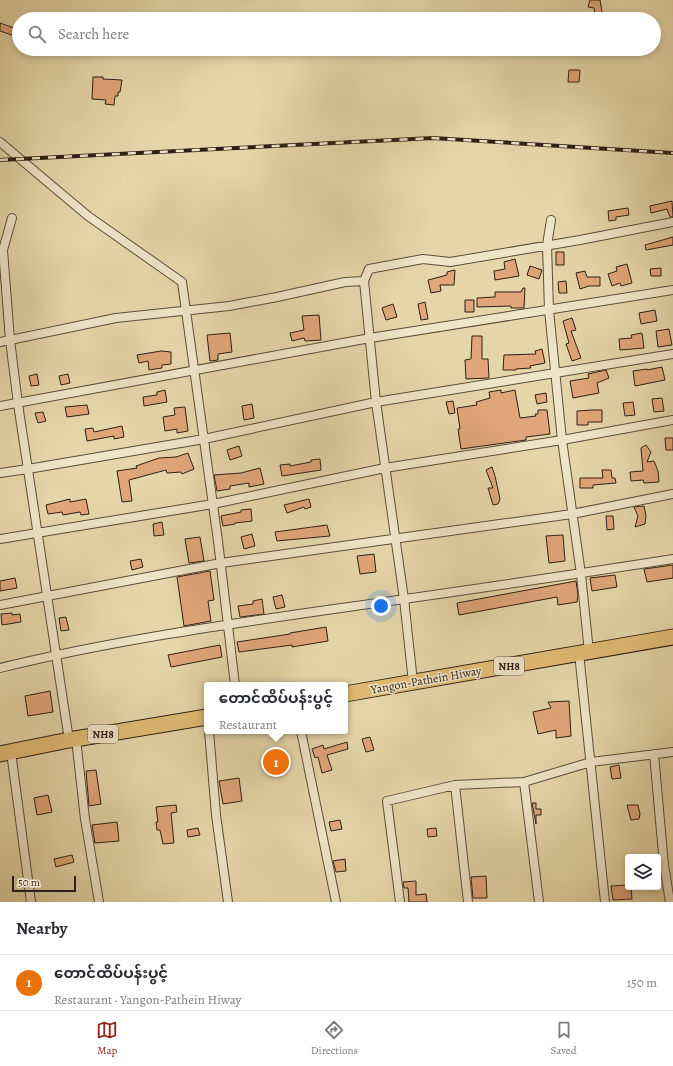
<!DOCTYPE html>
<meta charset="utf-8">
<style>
body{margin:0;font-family:Alegreya,"Noto Sans Myanmar",serif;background:#f2f2f3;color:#2b2b33}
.controls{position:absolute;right:12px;bottom:12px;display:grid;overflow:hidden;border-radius:4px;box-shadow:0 2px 6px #0003}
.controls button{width:36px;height:36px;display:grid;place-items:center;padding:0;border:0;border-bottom:1px solid #e1e1e2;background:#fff;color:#2b2b33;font:20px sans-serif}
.scale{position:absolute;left:12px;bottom:10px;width:64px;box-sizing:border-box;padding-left:4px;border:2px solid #2e1f17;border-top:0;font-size:11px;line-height:14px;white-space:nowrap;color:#2e1f17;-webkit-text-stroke:3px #eee4c7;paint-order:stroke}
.you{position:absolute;left:381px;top:606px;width:14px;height:14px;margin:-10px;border:3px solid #fff;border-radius:50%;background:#1a73e8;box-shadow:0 0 0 6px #1a73e833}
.badge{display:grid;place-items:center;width:26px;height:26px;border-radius:50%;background:#8f2418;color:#fff;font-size:13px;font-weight:700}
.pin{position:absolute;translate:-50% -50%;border:2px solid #fff;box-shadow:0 1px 4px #0006}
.popup{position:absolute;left:204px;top:682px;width:144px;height:52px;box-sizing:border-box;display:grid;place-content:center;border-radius:4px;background:#fff;filter:drop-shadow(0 1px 3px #0005);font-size:13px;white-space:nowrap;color:#7c7c81}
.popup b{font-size:15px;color:#2b2b33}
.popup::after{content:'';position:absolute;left:50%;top:100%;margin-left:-8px;border:8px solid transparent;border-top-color:#fff}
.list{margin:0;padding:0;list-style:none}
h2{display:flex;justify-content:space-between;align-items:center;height:52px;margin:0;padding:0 16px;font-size:17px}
h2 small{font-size:13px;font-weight:400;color:#7c7c81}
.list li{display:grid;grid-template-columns:26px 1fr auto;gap:12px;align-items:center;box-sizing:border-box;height:56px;padding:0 16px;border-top:1px solid #e1e1e2}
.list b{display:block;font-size:15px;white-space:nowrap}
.list p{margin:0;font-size:13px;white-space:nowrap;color:#7c7c81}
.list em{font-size:13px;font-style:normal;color:#7c7c81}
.icon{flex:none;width:22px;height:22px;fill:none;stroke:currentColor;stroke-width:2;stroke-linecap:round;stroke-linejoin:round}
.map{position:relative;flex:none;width:673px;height:902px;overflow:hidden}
.search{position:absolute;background:#fff;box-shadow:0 2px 6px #0003;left:12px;right:12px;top:12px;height:44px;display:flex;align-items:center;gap:10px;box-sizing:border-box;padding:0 14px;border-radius:22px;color:#7c7c81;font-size:15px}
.sheet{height:108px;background:#fff}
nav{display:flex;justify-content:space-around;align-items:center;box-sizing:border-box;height:56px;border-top:1px solid #e1e1e2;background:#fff;font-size:11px;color:#7c7c81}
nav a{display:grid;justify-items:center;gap:2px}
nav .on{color:#8f2418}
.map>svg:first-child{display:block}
.building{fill:#e0a579;stroke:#2e1f17}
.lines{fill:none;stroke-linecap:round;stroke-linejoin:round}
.street-casing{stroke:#5c4d3c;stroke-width:10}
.highway-casing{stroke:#2e1f17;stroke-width:17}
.street{stroke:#eee4c7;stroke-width:8}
.highway{stroke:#e2bb74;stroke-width:15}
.rail-casing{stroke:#2e1f17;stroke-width:4}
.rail{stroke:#eee4c7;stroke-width:2.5;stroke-dasharray:8;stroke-linecap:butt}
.labels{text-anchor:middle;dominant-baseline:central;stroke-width:3;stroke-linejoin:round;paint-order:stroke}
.shield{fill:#eee4c7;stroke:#685a4c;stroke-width:1}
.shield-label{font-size:11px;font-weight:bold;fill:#2e1f17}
.street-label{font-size:12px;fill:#2e1f17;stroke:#eee4c7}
</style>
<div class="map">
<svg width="673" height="902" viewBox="0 0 673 902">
<rect width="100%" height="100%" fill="#e5d6a9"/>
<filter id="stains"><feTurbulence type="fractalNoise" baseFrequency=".005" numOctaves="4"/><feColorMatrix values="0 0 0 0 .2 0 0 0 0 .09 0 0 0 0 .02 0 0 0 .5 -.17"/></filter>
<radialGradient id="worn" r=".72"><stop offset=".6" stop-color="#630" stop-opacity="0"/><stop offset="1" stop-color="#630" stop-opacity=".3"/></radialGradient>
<!-- building -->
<path class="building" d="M590,0H600L603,18L596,19L594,8L588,7Z
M0,23L17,29L15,36L0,31Z
M569,70H580L579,82H568Z
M93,77H103V79L122,80L120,92H118V96H115L114,105L105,104L106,100L92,99Z
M672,201L673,217H670L667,209L651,213L650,206Z
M628,208L629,215L616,217V220L609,221L608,211Z
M673,237V245L646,250L645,245Z
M556,252H564V265H556Z
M515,259L519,276L495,280L494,271L505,269L504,262Z
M627,264L632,283L621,286L620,283L612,286L608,274L617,271L616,267Z
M530,266L542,270L539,279L527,275Z
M661,268V276H651L650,269Z
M455,270L454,285H440L441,291L431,293L428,280L447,275V272Z
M585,271L587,277H600V286H589L580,289L576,273Z
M566,281L567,293H559L558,282Z
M523,288H525L524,308H511V306L477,307V298L495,297V292H521Z
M465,300H474V312H465Z
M425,302L428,319L421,320L418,304Z
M393,304L397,317L386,320L382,308Z
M655,310L657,321L641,324L639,313Z
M319,315L321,340L305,341L304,338L292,341L290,333L304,330L302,316Z
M572,318L576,330L571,331L581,358L572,361L566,344L569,343L563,321Z
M669,329L672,345L658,347L656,331Z
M230,333L232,352L218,354V360L210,361L207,335Z
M642,333L644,348L620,350L619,339L632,338L631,335Z
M472,336H482V359H488L489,378L466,379L465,360L471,359Z
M542,349L545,363L530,366L531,368L516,369V370H503L504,355L536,354L535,351Z
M161,351L171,352V364L162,365V368L149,370L148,361L139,363L137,355Z
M662,367L665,380L635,386L633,371L647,369V370Z
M606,370L609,378L597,383L599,393L573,398L570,381L589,378L588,374Z
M37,374L39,385L31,386L29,376Z
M68,374L70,383L61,385L59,376Z
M165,390L167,402L144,406L143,397L157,395V392Z
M501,390V393L515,390L520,418L536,416L535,414H538V410H547L550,434L526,437V440L461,449L458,429H460L457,408L477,405L476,402L490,398L489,392Z
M546,393L547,402L537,404L535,395Z
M662,398L664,411L654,412L652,399Z
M453,401L455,413L449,414L446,402Z
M633,402L635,415L625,416L623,403Z
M252,404L254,418L244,420L242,406Z
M87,405L89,414L67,417L65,407Z
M185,407L188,431L177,433V429L165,431L163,417L175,415L174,408Z
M592,410H602V422H588V425H577V411Z
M43,412L46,421L38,423L35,413Z
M122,426L124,437L114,439V436L87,441L85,429L93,428L94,432Z
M665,438H673V450H666Z
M646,445L651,452L647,462L654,461L658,471L659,482L644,483L643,480L631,481L630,472L643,471L641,448Z
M239,446L242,456L230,460L227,450Z
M188,453L194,469L182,474L181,472L167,473L166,470L129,480L132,501L122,502L117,471L137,468L136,466L159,458L176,457Z
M320,459L321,470L282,476L280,465L290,464V466L311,462V460Z
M492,467L495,476L500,499L498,504L493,505L488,488H493L486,470Z
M260,468L264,484L249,487V483L230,486V489L217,491L214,475L241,473Z
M602,470H611L612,478H615L616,483L593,485V488H580V478H603Z
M70,499V502L86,499L89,514L81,515L80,512L63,515L62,512L48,514L46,505Z
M309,499L311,507L305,509L304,507L287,513L284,505Z
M644,506L646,516L645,524L635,527L638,516L634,507Z
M251,509L252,521L235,523V524L223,526L221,516L241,512V510Z
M606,516H613L614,529L607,530Z
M162,522L164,535L154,536L153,524Z
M327,525L330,536L277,541L275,532Z
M252,534L255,546L244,549L241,537Z
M563,535L565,561L549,563L546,536Z
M200,537L204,561L189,563L185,539Z
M374,554L376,572L360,574L357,556Z
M141,559L143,567L132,570L130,561Z
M673,565V578L647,582L644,569Z
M210,571L214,600L208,601L211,621L184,626L177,577Z
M615,575L617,587L592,591L590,578Z
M15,578L17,588L0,591V581Z
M576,581L578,595L577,602L558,605L557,597L459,615L457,603Z
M282,595L285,607L276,609L273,597Z
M262,599L264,614L240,617L238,606L253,604V601Z
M12,613V615L20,614L21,622L2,625L1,614Z
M66,617L69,630L61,631L59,618Z
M326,627L328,641L292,647V645L239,652L237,642L290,634V633Z
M220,645L222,657L171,667L168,655Z
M50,691L53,712L28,716L25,696Z
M569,701L571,736L556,738V730L538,734L533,712L551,708L548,702Z
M370,737L374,750L366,752L362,739Z
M347,742L348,749L327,755L332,770L322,773L318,757L315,758L312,749L323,745L324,749Z
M619,765L621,778L612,779L610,767Z
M96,770L101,804L89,806L86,771Z
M239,778L242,801L223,804L219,781Z
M48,795L52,812L37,815L34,798Z
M532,803H536V809H541V815H536V824Z
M176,805L177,812L171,813L174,843L163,844L160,830H157L156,822H158L156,807Z
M627,805H638L640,814L639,819L631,820Z
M340,820L342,829L331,831L329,822Z
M117,822L119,841L95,843L92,825Z
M198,828L200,835L188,837L187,830Z
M436,828L437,836L428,837L427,829Z
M72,855L74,862L56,867L54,859Z
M345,859L346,871L336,872L333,861Z
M486,876L487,898H473L471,877Z
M416,881V895L426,894L427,902H409L408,888H404L403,882Z
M628,885V887H631L632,899L613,900L611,886Z"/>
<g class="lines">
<!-- street casing -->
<g class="street-casing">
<path id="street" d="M0,142L88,216L182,282L218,541L235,685
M12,218L3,250L10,340L18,404L69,740
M551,220L547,245L549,310L562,440L581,574L589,652
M364,281L376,402L404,599L413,682
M0,342L116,318L229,306L277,297L345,282L364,281L369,269L423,259L450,262L580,240L673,222
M0,406L370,338L673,290
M0,473L28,469L204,439L376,402L673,354
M0,539L213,504L385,468L562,440L673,420
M0,605L221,563L572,514L673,494
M579,653L605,902
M0,668C110,641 222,625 334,609C447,593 560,577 673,559
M209,731L216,815L228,902
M301,731L336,902
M76,739L85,819L99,902
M11,752L31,902
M654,754L664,865L670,902
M524,782L539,902
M455,785L468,902
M400,902L387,801L455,785L524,782L591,762L673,752"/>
</g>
<!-- highway casing -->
<g class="highway-casing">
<path id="highway" d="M345,694L673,637
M0,754L69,740L207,717"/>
</g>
<!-- street -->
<use href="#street" class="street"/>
<!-- highway -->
<use href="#highway" class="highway"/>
<!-- rail casing -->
<g class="rail-casing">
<path id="rail" d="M0,160L433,138L673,153"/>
</g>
<!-- rail -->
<use href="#rail" class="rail"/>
</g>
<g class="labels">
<!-- shield labels -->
<g class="shield">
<rect x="494" y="657" width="30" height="18" rx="3"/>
<rect x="88" y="725" width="30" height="18" rx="3"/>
</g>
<g class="shield-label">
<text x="509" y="666">NH8</text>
<text x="103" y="734">NH8</text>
</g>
<!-- street labels -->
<g class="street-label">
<text transform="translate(426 680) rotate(-10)">Yangon-Pathein Hiway</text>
</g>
</g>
<rect width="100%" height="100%" filter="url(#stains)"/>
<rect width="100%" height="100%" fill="url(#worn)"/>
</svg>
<div class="controls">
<button><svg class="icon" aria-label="layers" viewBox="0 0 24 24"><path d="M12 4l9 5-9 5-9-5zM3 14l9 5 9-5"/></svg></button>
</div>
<div class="scale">50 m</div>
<div class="you"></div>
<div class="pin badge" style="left:276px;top:762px;background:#e8710a">1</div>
<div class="popup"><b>တောင်ထိပ်ပန်းပွင့်</b>Restaurant</div>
<div class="search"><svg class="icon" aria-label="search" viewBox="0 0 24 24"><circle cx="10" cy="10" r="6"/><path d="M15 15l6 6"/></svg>Search here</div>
</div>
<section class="sheet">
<h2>Nearby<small></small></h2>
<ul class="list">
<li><span class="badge" style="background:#e8710a">1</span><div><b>တောင်ထိပ်ပန်းပွင့်</b><p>Restaurant · Yangon-Pathein Hiway</p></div><em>150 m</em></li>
</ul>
</section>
<nav>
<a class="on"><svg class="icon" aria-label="map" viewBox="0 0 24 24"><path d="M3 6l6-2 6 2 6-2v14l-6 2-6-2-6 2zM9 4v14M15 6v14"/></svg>Map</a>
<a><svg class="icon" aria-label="directions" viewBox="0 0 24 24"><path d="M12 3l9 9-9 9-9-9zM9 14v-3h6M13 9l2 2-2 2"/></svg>Directions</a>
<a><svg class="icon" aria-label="saved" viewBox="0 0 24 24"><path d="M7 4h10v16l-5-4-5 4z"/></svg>Saved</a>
</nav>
